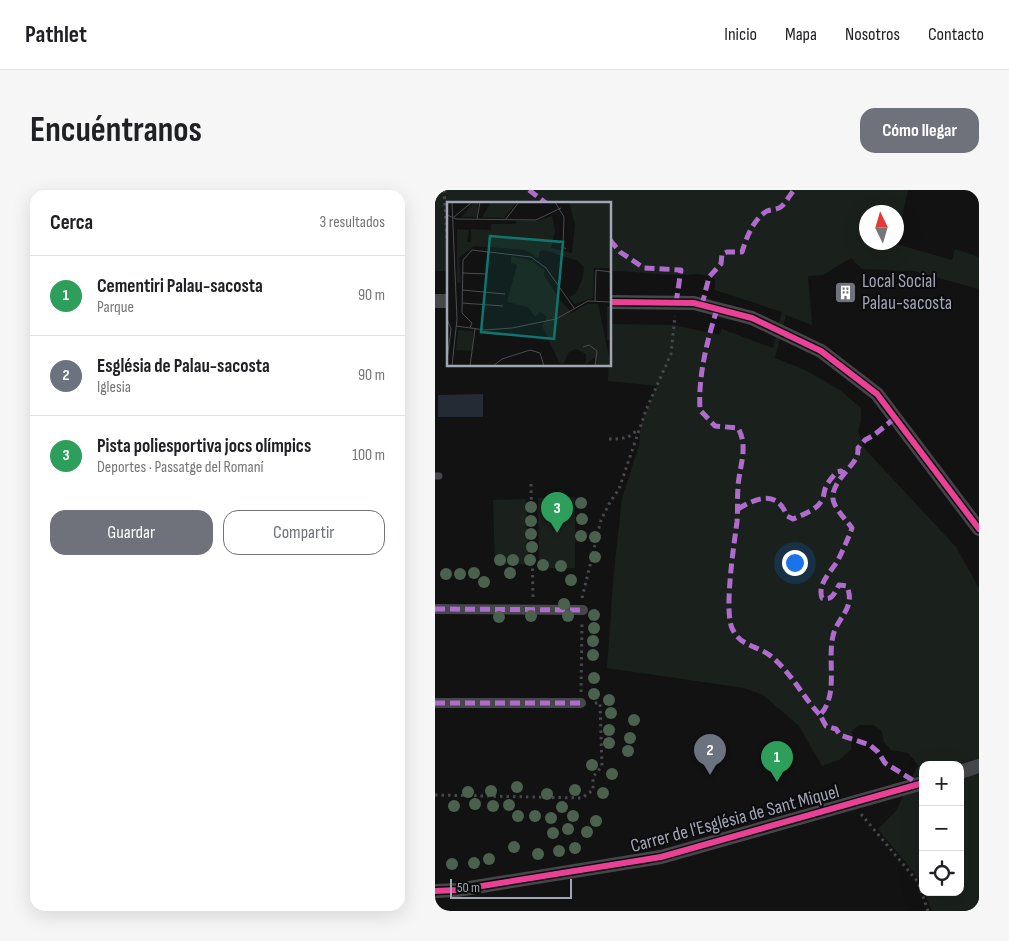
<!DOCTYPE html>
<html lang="es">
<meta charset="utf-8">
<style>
body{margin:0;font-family:"Sofia Sans Condensed",sans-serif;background:#f6f6f6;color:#202124}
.controls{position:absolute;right:15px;bottom:15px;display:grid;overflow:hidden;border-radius:10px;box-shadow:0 5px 20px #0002}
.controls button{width:45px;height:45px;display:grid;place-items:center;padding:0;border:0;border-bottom:1px solid #e0e0e0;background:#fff;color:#202124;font:25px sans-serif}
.compass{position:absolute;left:424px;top:15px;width:45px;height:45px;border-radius:50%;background:#fff;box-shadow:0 5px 20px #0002;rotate:355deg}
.scale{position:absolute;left:15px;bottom:12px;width:122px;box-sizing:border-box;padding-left:5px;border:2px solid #a1a5b4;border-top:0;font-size:14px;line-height:18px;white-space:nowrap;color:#a1a5b4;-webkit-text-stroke:4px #0c0c0e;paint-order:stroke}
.you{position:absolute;left:359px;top:372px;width:18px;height:18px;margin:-12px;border:4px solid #fff;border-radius:50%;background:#1a73e8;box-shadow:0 0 0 8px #1a73e833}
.badge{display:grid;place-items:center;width:32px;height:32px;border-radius:50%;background:#6f727b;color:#fff;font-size:16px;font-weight:700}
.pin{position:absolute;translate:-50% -41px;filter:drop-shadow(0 1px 2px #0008)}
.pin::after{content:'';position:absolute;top:26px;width:18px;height:15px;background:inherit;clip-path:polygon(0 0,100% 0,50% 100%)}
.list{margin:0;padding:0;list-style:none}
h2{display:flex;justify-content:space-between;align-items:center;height:65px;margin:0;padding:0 20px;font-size:21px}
h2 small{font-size:16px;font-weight:400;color:#757577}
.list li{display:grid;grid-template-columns:32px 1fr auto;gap:15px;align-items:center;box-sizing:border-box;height:80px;padding:0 20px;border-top:1px solid #e0e0e0}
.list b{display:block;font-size:19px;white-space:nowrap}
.list p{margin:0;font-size:16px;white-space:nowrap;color:#757577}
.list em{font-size:16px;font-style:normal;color:#757577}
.actions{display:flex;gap:10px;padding:15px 20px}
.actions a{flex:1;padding:11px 0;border:1px solid #6f727b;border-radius:15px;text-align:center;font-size:18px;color:#6f727b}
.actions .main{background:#6f727b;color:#fff}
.icon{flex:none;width:28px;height:28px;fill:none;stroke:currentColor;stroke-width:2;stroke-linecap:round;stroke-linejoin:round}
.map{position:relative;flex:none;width:544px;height:721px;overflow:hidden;border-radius:15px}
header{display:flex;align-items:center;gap:30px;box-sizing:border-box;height:70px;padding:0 25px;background:#fff;border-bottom:1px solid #e0e0e0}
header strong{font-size:24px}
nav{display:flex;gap:28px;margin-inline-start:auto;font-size:18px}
.intro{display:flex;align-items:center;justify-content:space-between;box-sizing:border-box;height:120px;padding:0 30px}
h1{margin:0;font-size:35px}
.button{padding:12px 22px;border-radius:15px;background:#6f727b;color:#fff;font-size:18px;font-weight:700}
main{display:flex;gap:30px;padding:0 30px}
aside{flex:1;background:#fff;border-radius:15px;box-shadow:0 5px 20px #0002}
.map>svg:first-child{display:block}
</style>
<header>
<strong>Pathlet</strong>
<nav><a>Inicio</a><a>Mapa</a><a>Nosotros</a><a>Contacto</a></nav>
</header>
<div class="intro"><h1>Encuéntranos</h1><a class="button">Cómo llegar</a></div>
<main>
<aside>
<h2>Cerca<small>3 resultados</small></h2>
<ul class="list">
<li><span class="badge" style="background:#2e9e5b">1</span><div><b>Cementiri Palau-sacosta</b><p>Parque</p></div><em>90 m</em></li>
<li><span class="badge" style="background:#6b7280">2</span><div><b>Església de Palau-sacosta</b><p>Iglesia</p></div><em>90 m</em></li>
<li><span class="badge" style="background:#2e9e5b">3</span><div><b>Pista poliesportiva jocs olímpics</b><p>Deportes · Passatge del Romaní</p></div><em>100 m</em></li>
</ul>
<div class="actions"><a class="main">Guardar</a><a>Compartir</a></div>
</aside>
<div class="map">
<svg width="544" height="721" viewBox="0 0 544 721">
<rect width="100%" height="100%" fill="#121212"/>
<path fill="#1a211c" d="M0 0H473L462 49V22H432V52L461 53V54L517 70 520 59 544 67V99L478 81 427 79 416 68 388 85 373 86 377 135 351 125 340 168 370 180 405 200 426 218V231L423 241 429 258 521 357 544 398V721H497L489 702H525V575H488V699L485 690 443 639 461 621 483 575 473 563 456 560 449 552 447 541 438 535H424L417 541 416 560 404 570 387 576 364 536 328 505 309 498 172 478 179 381 187 308 204 255 206 233 222 196 173 191 175 134 239 135 284 145 287 139 338 158 347 122 280 100V89C264 82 262 85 246 85 222 85 199 81 175 81V14H14V81H0Z
M140 307V378H104L103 308Z
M91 309 94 374 60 375 58 310Z"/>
<path fill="#252b34" d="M48 204V227H3V205Z"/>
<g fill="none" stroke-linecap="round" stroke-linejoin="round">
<path stroke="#47484d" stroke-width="3" stroke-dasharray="2.5 4" stroke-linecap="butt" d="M9 0 14 81
M174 249C186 249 196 249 203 238
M96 294 98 409
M147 408 166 330 175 312 184 299 211 220 236 164 240 126
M146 502 147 431
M0 605 147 608 158 600V587L167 576 165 513H157
M426 624 483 692 493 721"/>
<path stroke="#46474b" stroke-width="7" d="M0 286H4"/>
<path stroke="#46474b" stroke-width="10" d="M0 419 148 420
M0 513H146"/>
<path stroke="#46474b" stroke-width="14" d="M0 111H14
M175 112 259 113 317 128 386 161 442 204 544 339
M525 582 544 576
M0 701 22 700 226 667 488 593"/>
<path stroke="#b06ccc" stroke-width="5" stroke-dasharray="10 5" stroke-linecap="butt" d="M94 0 112 14
M175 50 185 62 209 78 246 80 241 113
M267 115 274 87 286 74 287 64 292 62H307C312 46 318 30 332 21 337 19 343 20 347 16 351 12 355 5 359 0
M282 119C272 151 263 186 265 220L280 236 303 238C314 257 304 277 303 297 302 309 303 320 302 332 299 354 289 420 297 438 304 455 319 455 333 464 355 480 367 506 385 525
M460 228 439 245 430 250 423 258C423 261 423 264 422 266 417 279 390 297 400 315 404 323 411 330 417 338 413 349 408 360 403 370 396 382 382 394 387 408 398 411 399 403 404 395L412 396C421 419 402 427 398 446 392 471 404 505 385 525L391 536 401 539 405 545 435 555 443 562 450 573 484 594
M303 319C323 307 342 300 352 326L358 329C369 324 383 320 388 308 389 305 389 302 390 299 392 293 397 287 402 282L406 281 409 284
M0 419 148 420
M0 513H146"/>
<defs>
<path id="cycleway" d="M175 112 259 113 317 128 386 161 442 204 544 339
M0 701 22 700 226 667 488 593"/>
</defs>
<use href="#cycleway" stroke="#0c0c0e" stroke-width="9"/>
<use href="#cycleway" stroke="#ea4096" stroke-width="6"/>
</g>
<g fill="#4a614d">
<circle cx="146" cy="313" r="6"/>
<circle cx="96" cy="317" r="6"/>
<circle cx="147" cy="329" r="6"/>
<circle cx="96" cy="331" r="6"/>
<circle cx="96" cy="344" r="6"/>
<circle cx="146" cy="346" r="6"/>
<circle cx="160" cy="347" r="6"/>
<circle cx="97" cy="357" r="6"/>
<circle cx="160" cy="367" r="6"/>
<circle cx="65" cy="370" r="6"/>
<circle cx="78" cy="370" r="6"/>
<circle cx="95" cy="370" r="6"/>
<circle cx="108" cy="375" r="6"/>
<circle cx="126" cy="376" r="6"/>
<circle cx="39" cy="383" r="6"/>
<circle cx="75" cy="383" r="6"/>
<circle cx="11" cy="384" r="6"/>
<circle cx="25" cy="384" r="6"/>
<circle cx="136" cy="390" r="6"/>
<circle cx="49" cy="392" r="6"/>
<circle cx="129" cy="414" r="6"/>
<circle cx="159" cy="425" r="6"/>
<circle cx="96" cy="426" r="6"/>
<circle cx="133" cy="426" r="6"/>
<circle cx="64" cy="427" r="6"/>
<circle cx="159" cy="438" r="6"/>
<circle cx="158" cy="451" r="6"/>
<circle cx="158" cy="465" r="6"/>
<circle cx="159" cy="488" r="6"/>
<circle cx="159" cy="504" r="6"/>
<circle cx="174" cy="510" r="6"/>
<circle cx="176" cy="523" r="6"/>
<circle cx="199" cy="530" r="6"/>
<circle cx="174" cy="540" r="6"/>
<circle cx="195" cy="548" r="6"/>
<circle cx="174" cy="553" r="6"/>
<circle cx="193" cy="561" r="6"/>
<circle cx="157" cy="575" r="6"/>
<circle cx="177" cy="584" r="6"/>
<circle cx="82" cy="597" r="6"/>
<circle cx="140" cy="600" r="6"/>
<circle cx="56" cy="601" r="6"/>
<circle cx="33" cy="602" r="6"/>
<circle cx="168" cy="603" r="6"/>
<circle cx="112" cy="604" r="6"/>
<circle cx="40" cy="614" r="6"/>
<circle cx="74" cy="615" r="6"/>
<circle cx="19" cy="616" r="6"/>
<circle cx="58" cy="616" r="6"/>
<circle cx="127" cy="617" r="6"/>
<circle cx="83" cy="626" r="6"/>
<circle cx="100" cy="626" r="6"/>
<circle cx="138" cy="626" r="6"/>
<circle cx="116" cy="628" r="6"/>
<circle cx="161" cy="631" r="6"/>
<circle cx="133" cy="639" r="6"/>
<circle cx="152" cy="642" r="6"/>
<circle cx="118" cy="643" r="6"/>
<circle cx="79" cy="657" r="6"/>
<circle cx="140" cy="658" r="6"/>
<circle cx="124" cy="661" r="6"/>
<circle cx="103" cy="664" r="6"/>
<circle cx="54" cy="669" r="6"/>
<circle cx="39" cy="673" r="6"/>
<circle cx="17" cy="674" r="6"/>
</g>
<defs>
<symbol id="building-square" viewBox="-11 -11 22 22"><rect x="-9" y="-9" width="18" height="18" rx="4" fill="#6f727b" stroke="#0c0c0e"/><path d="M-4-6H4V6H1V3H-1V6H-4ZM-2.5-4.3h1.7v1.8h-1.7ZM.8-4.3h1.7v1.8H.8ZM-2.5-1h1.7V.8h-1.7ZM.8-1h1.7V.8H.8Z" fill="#fff"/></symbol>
</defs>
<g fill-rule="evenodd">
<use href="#building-square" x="398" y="90" width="25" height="25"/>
</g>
<g text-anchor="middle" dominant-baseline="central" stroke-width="4" stroke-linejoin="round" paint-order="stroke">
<g font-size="19" fill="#a1a5b4" stroke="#0c0c0e" text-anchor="start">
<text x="427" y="91">Local Social<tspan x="427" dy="22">Palau-sacosta</tspan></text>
</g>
<g font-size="19" fill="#a1a5b4" stroke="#0c0c0e">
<text transform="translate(300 629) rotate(-15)">Carrer de l'Església de Sant Miquel</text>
</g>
</g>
<g transform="translate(12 12)">
<rect width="164" height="164" fill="#121212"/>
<path d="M27 0H31L30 15H15ZM44 0H70L57 16 35 15ZM122 0H164V66H147L146 96 128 102 122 95 129 91 135 78 137 65 131 59 97 48 92 50V56L88 55 86 60 97 68V73L113 98 125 111 140 102H151L164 164H149L148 155 139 162V152L129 147 122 150 117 161 113 162 95 124 100 115 93 110 88 115 81 105 60 100 70 63 64 61V54L86 59 88 54 78 48 27 44 12 56 14 81 10 80V27L22 28 20 40H24V27L44 28V22H69V19H90L105 14 108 29 104 46 125 51 128 22ZM160 104H164V138H160ZM11 128 26 129 25 149 9 148Z" fill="#1a211c"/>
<path fill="none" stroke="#4b4d53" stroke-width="1" d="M108 0 117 15 116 45 119 47M0 13 9 17 89 18 114 6M7 15 25 0M30 17 33 0M58 18 72 0M15 71 40 72M15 88 58 92M148 99 149 68 164 70M15 101 56 104M0 117 4 127 0 158M9 124 38 128 65 126 109 117 141 99 164 100M23 126 25 121 15 111 16 58 25 48 84 55 99 66 127 106M136 145 142 143 150 149 148 164M5 164 10 117 5 0M23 164 28 127M46 164 55 157 83 148 93 151 97 164"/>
<path fill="#0f766e" fill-opacity="0.15" stroke="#0f766e" stroke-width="2.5" d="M43 34 116 40 107 137 34 130Z"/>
<rect width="164" height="164" fill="none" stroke="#a1a5b4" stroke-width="2.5"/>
</g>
</svg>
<div class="controls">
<button>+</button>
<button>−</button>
<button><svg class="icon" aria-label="locate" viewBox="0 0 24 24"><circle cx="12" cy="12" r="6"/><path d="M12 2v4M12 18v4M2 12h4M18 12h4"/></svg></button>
</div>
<svg class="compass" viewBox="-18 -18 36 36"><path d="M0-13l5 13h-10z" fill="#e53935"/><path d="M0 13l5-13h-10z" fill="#757577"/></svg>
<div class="scale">50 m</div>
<div class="you"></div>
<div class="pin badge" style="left:342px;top:592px;background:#2e9e5b">1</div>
<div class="pin badge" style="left:275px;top:585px;background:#6b7280">2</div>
<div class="pin badge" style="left:122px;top:343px;background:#2e9e5b">3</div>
</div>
</main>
